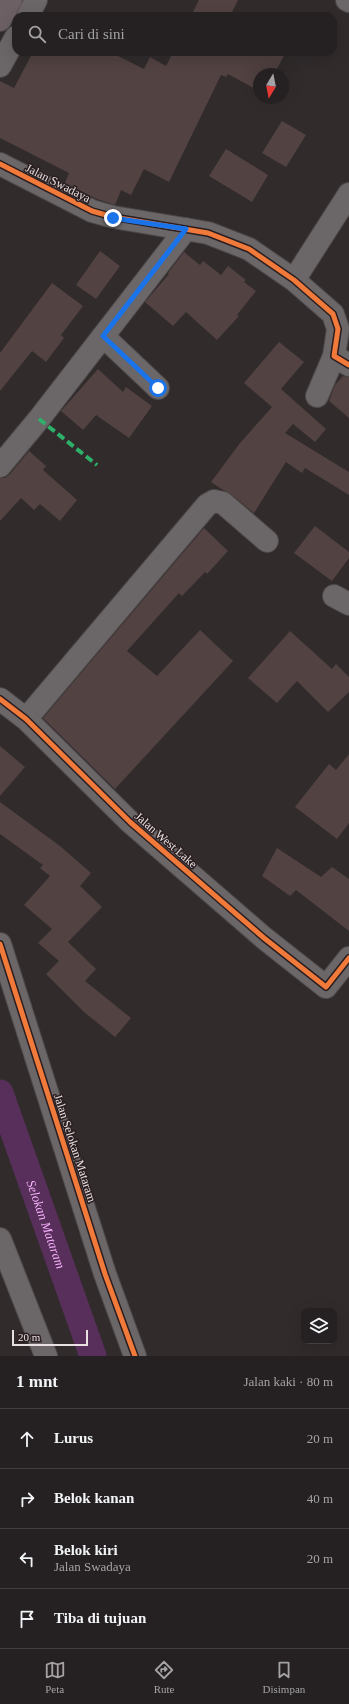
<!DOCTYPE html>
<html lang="id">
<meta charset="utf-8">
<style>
body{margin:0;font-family:Georgia,serif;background:#312d2e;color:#f1f3f6}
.controls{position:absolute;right:12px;bottom:12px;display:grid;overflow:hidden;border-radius:8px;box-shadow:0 4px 16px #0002}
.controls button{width:36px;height:36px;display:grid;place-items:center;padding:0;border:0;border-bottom:1px solid #423e3f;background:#252021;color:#f1f3f6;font:20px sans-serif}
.compass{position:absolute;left:253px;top:68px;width:36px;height:36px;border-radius:50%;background:#252021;box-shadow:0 4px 16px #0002;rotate:190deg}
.scale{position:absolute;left:12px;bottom:10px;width:76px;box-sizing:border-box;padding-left:4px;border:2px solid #e8e0e2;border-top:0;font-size:11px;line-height:14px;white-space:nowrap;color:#e8e0e2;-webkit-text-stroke:3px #2a1e21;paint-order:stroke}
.stop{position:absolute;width:12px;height:12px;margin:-9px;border:3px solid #1a73e8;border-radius:50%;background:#fff}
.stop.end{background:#1a73e8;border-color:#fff;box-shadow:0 1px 4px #0008}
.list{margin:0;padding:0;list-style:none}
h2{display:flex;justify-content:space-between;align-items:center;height:52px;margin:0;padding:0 16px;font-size:17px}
h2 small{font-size:13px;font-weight:400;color:#a3a3a5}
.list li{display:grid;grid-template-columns:26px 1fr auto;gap:12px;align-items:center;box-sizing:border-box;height:60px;padding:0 16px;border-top:1px solid #423e3f}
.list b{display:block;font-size:15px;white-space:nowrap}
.list p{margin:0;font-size:13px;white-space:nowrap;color:#a3a3a5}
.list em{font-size:13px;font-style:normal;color:#a3a3a5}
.icon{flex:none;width:22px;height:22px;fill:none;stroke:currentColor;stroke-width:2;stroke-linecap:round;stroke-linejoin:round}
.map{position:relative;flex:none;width:349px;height:1356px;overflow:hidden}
.search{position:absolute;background:#252021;box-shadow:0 4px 16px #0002;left:12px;right:12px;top:12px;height:44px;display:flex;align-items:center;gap:10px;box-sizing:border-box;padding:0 14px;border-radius:12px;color:#a3a3a5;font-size:15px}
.sheet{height:292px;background:#252021}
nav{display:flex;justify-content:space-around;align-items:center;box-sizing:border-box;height:56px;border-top:1px solid #423e3f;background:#252021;font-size:11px;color:#a3a3a5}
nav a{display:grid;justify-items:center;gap:2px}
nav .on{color:#a8a1a2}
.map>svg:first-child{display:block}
</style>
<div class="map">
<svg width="349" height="1356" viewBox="0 0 349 1356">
<rect width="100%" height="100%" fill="#312b2c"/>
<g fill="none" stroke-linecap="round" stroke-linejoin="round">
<path stroke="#582f5b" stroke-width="27" id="s1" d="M0 1093 93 1356"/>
</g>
<path fill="#524242" d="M199 0H238L230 16H191Z
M33 52H110L144 69 150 57 166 66 173 52H286L274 74H259V91L228 74 226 77 221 75 169 182 144 169 131 195 121 190 115 205 97 199 65 183 69 173 0 138V81L14 88Z
M282 121 306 135 286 167 262 153Z
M226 149 268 175 252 202 209 176Z
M100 251 120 266 96 299 76 285Z
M184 252 200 265 203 261 221 275 228 266 246 280 244 282 256 291 237 315 239 316 217 340 186 312 173 326 145 302 169 274 168 273Z
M52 283 83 306 61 335 64 338 46 362 32 351 0 391V353Z
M279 342 304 362 281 389 326 429 315 442 293 424 285 433 349 472V495L305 468 302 473 286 462 254 513 231 494 223 490 211 482 240 443 272 407 244 383Z
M98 369 123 392 126 387 152 406 129 438 96 415 83 430 61 411Z
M343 376 349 377V418L329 401 335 385Z
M29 451 46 466 43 470 77 500 60 521 40 504 34 510 21 498 0 521V478H5L10 474Z
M315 526 349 552V558L332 581 294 553Z
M204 528 228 551 207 574 205 572 182 596 179 593 127 651 157 676 200 630 233 661 115 789 43 718Z
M290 631 332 669 336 664 349 677V692L328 712 297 681 277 703 248 678Z
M0 746 25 767 0 796Z
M349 754V823L337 839 295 807 329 764 336 770Z
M0 802 60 846 91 873 80 886 102 907 68 942 96 969 85 981 131 1018 115 1037 84 1012 46 974 59 961 38 943 52 929 24 905 50 876 40 868 43 865 0 834Z
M277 848 321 877 332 867 349 879V931L296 890 290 896 262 876Z"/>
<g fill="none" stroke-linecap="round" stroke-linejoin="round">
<defs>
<path id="minor" d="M347 0 349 1
M28 16 36 0
M0 66 16 37
M0 164 92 211 113 217 208 233 249 249 294 280 333 314 338 329 334 356 349 365
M294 280 349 194
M103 336 158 388
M317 396 334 356
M0 466 39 419 186 229
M334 596 349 604
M0 699 26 719 130 822 264 938 326 987 349 958
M26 719 207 505 214 501 223 503 267 541
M0 944 105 1274 135 1356
M0 1239 46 1356"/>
<path id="highway" d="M0 20 11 0"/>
</defs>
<use href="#minor" stroke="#4e494a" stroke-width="24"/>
<use href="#highway" stroke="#4e494a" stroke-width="24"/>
<use href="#minor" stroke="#6b6667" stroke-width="22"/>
<use href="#highway" stroke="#6c6065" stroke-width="22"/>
<path stroke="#2db169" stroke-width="4" stroke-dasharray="8 4" stroke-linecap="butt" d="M39 419 97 465"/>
<defs>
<path id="cycleway" d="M0 164 92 211 113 217 208 233 249 249 294 280 333 314 338 329 334 356 349 365
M0 699 26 719 130 822 264 938 326 987 349 958
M0 944 105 1274 135 1356"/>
</defs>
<use href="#cycleway" stroke="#2a1e21" stroke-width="8"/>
<use href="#cycleway" stroke="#f17a3a" stroke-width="5"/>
</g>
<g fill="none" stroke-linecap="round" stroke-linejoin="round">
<path stroke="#1a73e8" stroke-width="5" d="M113 218 186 229 103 336 158 388"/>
</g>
<g text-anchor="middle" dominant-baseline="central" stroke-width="3" stroke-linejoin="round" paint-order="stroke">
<g font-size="12" fill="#e8e0e2" stroke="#2a1e21">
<text transform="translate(58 183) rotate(27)">Jalan Swadaya</text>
<text transform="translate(166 840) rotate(41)">Jalan West Lake</text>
<text transform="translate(75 1148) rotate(72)">Jalan Selokan Mataram</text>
</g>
<g font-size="13" font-style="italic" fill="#f6b0fb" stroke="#2a1e21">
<text stroke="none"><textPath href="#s1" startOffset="139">Selokan Mataram</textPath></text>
</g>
</g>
</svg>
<div class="controls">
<button><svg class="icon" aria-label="layers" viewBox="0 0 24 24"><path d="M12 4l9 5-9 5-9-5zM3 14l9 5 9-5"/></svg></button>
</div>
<svg class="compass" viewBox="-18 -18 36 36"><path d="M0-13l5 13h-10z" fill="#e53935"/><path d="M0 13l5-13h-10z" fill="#a3a3a5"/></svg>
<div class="scale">20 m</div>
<div class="stop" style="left:158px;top:388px"></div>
<div class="stop end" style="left:113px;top:218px"></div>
<div class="search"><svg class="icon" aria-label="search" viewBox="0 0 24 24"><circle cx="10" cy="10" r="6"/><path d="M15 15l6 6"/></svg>Cari di sini</div>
</div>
<section class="sheet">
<h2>1 mnt<small>Jalan kaki · 80 m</small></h2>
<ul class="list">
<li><svg class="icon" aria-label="ahead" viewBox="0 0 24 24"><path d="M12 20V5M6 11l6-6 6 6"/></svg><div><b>Lurus</b></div><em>20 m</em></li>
<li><svg class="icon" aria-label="right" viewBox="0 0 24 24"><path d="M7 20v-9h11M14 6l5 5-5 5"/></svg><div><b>Belok kanan</b></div><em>40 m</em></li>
<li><svg class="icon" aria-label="left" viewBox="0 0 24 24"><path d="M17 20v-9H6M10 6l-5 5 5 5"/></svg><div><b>Belok kiri</b><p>Jalan Swadaya</p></div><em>20 m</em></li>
<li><svg class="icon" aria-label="arrive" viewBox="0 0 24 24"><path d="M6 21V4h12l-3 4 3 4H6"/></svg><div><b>Tiba di tujuan</b></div></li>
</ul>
</section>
<nav>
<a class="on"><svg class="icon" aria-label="map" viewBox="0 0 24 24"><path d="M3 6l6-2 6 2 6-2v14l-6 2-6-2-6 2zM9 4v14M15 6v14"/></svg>Peta</a>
<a><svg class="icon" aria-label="directions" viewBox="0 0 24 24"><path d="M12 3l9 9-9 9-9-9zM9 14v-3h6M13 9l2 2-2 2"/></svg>Rute</a>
<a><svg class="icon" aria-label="saved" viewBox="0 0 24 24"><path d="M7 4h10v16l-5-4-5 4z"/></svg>Disimpan</a>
</nav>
